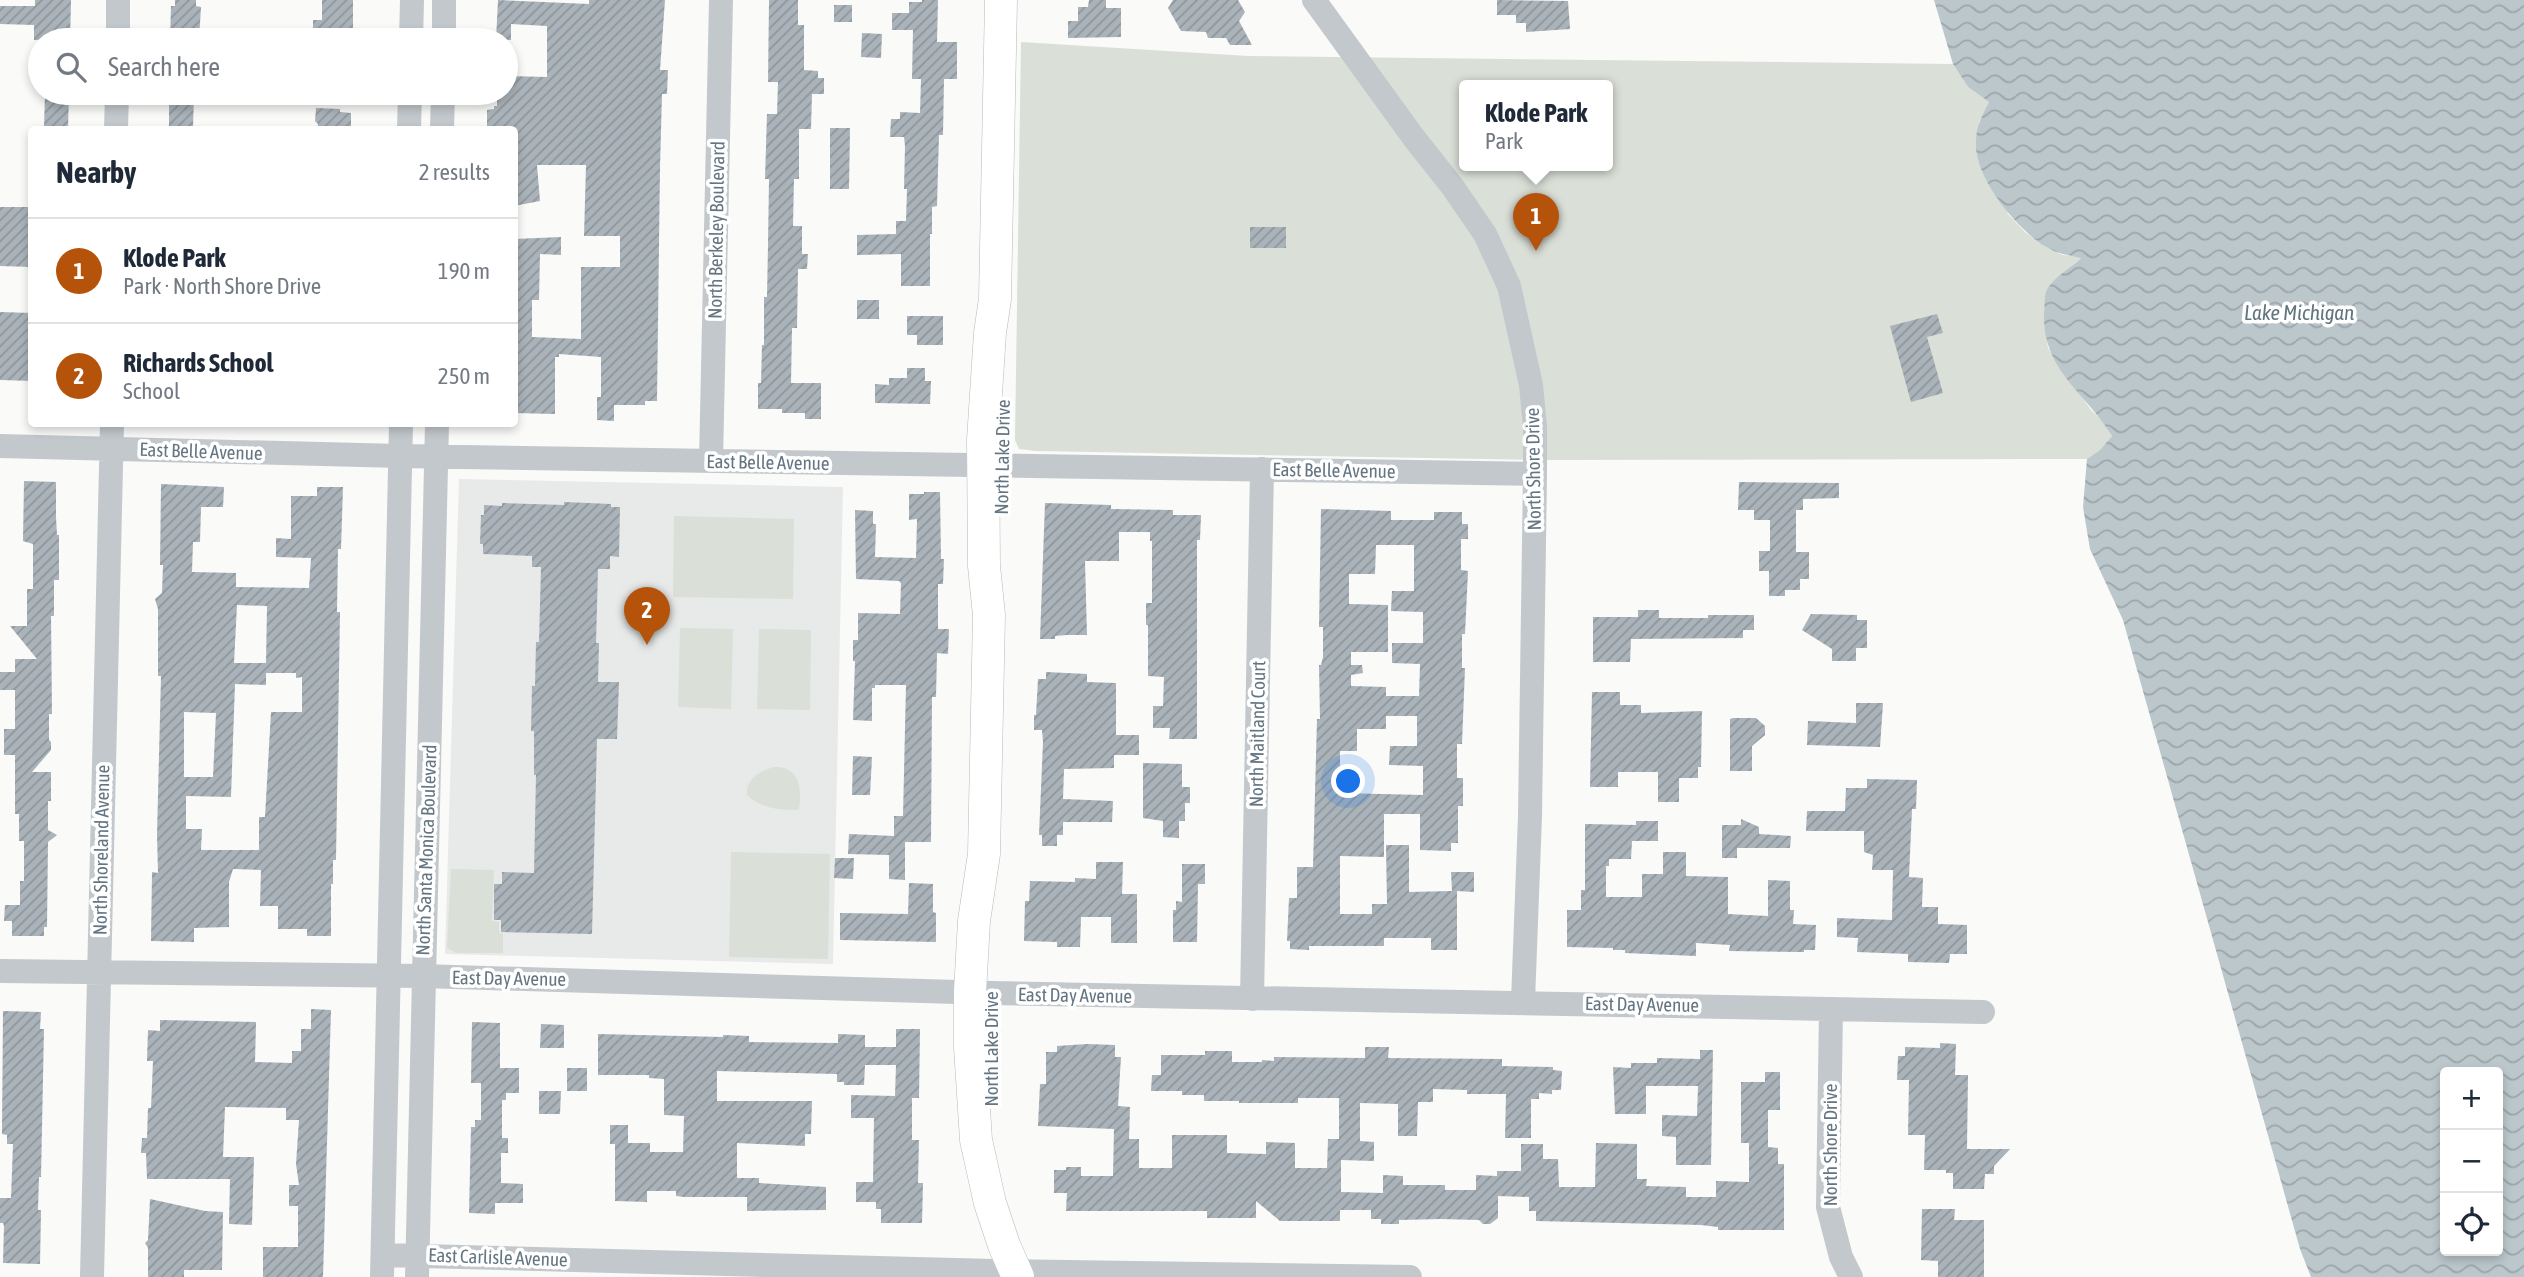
<!DOCTYPE html>
<meta charset="utf-8">
<style>
body{margin:0;font-family:"Asap Condensed",sans-serif;background:#f2f2f3;color:#1f2937}
.controls{position:absolute;right:21px;bottom:21px;display:grid;overflow:hidden;border-radius:7px;box-shadow:0 4px 10px #0003}
.controls button{width:63px;height:63px;display:grid;place-items:center;padding:0;border:0;border-bottom:2px solid #e0e1e3;background:#fff;color:#1f2937;font:35px sans-serif}
.you{position:absolute;left:1349px;top:782px;width:24px;height:24px;margin:-18px;border:5px solid #fff;border-radius:50%;background:#1a73e8;box-shadow:0 0 0 10px #1a73e833}
.badge{display:grid;place-items:center;width:46px;height:46px;border-radius:50%;background:#b45309;color:#fff;font-size:23px;font-weight:700}
.pin{position:absolute;translate:-50% -58px;filter:drop-shadow(0 2px 4px #0008)}
.pin::after{content:'';position:absolute;top:37px;width:24px;height:21px;background:inherit;clip-path:polygon(0 0,100% 0,50% 100%)}
.popup{position:absolute;left:1459px;top:80px;width:154px;height:91px;box-sizing:border-box;display:grid;place-content:center;border-radius:7px;background:#fff;filter:drop-shadow(0 2px 5px #0005);font-size:23px;white-space:nowrap;color:#747a83}
.popup b{font-size:26px;color:#1f2937}
.popup::after{content:'';position:absolute;left:50%;top:100%;margin-left:-14px;border:14px solid transparent;border-top-color:#fff}
.list{margin:0;padding:0;list-style:none}
h2{display:flex;justify-content:space-between;align-items:center;height:91px;margin:0;padding:0 28px;font-size:30px}
h2 small{font-size:23px;font-weight:400;color:#747a83}
.list li{display:grid;grid-template-columns:46px 1fr auto;gap:21px;align-items:center;box-sizing:border-box;height:105px;padding:0 28px;border-top:2px solid #e0e1e3}
.list b{display:block;font-size:26px;white-space:nowrap}
.list p{margin:0;font-size:23px;white-space:nowrap;color:#747a83}
.list em{font-size:23px;font-style:normal;color:#747a83}
.icon{flex:none;width:38px;height:38px;fill:none;stroke:currentColor;stroke-width:2;stroke-linecap:round;stroke-linejoin:round}
.map{position:relative;flex:none;width:2524px;height:1277px;overflow:hidden}
.search{position:absolute;background:#fff;box-shadow:0 4px 10px #0003;left:28px;top:28px;width:490px;height:77px;display:flex;align-items:center;gap:18px;box-sizing:border-box;padding:0 24px;border-radius:38px;color:#747a83;font-size:26px}
.panel{position:absolute;background:#fff;box-shadow:0 4px 10px #0003;left:28px;top:126px;width:490px;height:301px;border-radius:7px}
.map>svg:first-child{display:block}
</style>
<div class="map">
<svg width="2524" height="1277" viewBox="0 0 2524 1277">
<defs>
<pattern id="water-waves" width="16" height="10" patternUnits="userSpaceOnUse" patternTransform="scale(1.75)"><rect width="16" height="10" fill="#bbc7cb"/><path d="M0 5q4-4 8 0t8 0" fill="none" stroke="#9ca6aa"/></pattern>
<pattern id="building-hatch" width="6" height="6" patternUnits="userSpaceOnUse" patternTransform="scale(1.75)"><rect width="6" height="6" fill="#aab3b9"/><path d="M-1 1l2-2M0 6l6-6M5 7l2-2" fill="none" stroke="#8e969c"/></pattern>
</defs>
<rect width="100%" height="100%" fill="#fafaf8"/>
<path fill="#e8e9e9" d="M459 479 843 487 833 964 445 954Z"/>
<path fill="#dadfd7" fill-rule="evenodd" d="M1021 42 1248 56 1953 64 1968 87 1989 102 1979 122 2008 214 2025 232 2047 248 2063 255 2082 257 2062 274 2046 293 2044 324 2048 348 2091 410 2102 420 2112 436 2100 450 2087 459 1535 460 1036 451 1019 449 1015 440ZM1464 85H1608V165H1464Z
M674 516 794 519 793 599 673 597Z
M680 628 733 629 731 709 678 707Z
M759 629 811 630 810 710 757 709Z
M774 767C800 766 802 789 799 809L797 810C780 810 760 808 747 795 746 778 760 771 774 767Z
M731 852 830 854 828 959 729 957Z
M451 869 494 870 492 921 499 922V933L503 934V953H456L447 948Z"/>
<path fill="url(#water-waves)" fill-rule="evenodd" d="M1934 0H2524V1277H2311L2300 1249 2123 620 2090 549 2083 507 2087 459 2100 450 2112 436C2087 394 2042 370 2044 314 2045 308 2044 298 2046 292 2052 278 2071 268 2081 258 2069 255 2057 254 2046 247 2017 229 1974 178 1976 142 1976 127 1982 115 1989 102L1968 87 1953 64ZM2445 1072H2498V1251H2445Z"/>
<path fill="url(#building-hatch)" fill-rule="evenodd" d="M35 0H71L70 40H34V25L0 24V6H35Z
M175 0H196V6L201 7 199 40H170L171 6H175Z
M322 0H353V38L350 40H313V20H322Z
M498 0 589 4V0H665L660 70H668L667 94H662L660 167 657 401H645V405H614V421L597 420V397H601V357L559 354V357H555V414L514 413V239L561 237V255L540 254 539 300H532V337L581 339V267H620V236H584L586 165H537L540 201 514 206V130H487V110L494 109V106H497V93H506V76L547 77V26L511 24V40H496Z
M769 0H798V25H804V70L818 71V78H824V94H812L811 129H799V179H794L793 226H802V254H808L807 269H798L797 328H792L791 383H821V419H805V413H782V409H758V383H761L762 345H764V297H767L768 245 769 179H765L767 114H777L778 82H768Z
M922 0H938L937 42H957V79H944L943 135H939L937 206 932 207V234H930V286H901V254L857 255V235L896 234V221H906L907 189H904L905 146 904 137H890L891 119H900V112L920 113 921 79H912L913 30H892V13H909V2H922Z
M1089 0H1106V8H1121V37L1068 38V21H1078V7H1088Z
M1173 0H1238L1245 12 1239 21 1252 45H1230L1226 38H1208L1206 32 1181 31 1168 8Z
M1497 0 1568 1 1570 29 1526 32V23H1516V15H1497Z
M834 5H852V22H834Z
M862 33 882 34 881 58 861 57Z
M45 93H69L68 129 44 128Z
M169 93H194L193 128H169Z
M316 108 340 109V112L351 113V130H318V124L315 121Z
M830 128H850L849 189H830Z
M0 207H32V267L0 266Z
M1250 227H1286V248H1250Z
M857 300H879V319H857Z
M0 312 32 313V381L0 380Z
M1937 314 1943 333 1927 337 1943 393 1911 402 1890 326Z
M907 316H943V345H917V335H907Z
M907 368H925V381H931L930 404 875 403V384L889 385V378H907Z
M24 481 56 482V517L57 535H59V580H54V616H51L52 714H49V740L51 742V750L32 772H51V801H48V830L57 835 48 842 47 927H44V936H12V921H4L5 905H20V881H24V841H19V814H15V755H4V729H15V690H0V672H15V659H37L10 626H27V589H33V544L23 541Z
M1739 482 1839 483V498L1803 499V510H1796V552H1809V579H1800V590H1785V596H1769V571H1759V551H1770V520H1754V510H1738Z
M161 484 224 487 223 507H201L200 542H193L192 572 236 573V587L309 588 311 558 276 557V538L291 539V496H317V487H343L341 549H338L337 612H340L339 673 336 860H333V884H331V936H307V929H278V906H260L261 870 233 869 229 882V927L194 928V942L151 941 152 872 158 873 157 835 161 676H158V609L155 599 162 593 163 565H160ZM237 605 267 606 266 663H234ZM266 673H296V678L302 677V712H271L265 817H259V850H201L202 829H186V796L231 797 235 684 266 685ZM184 712 216 713 213 777H184Z
M924 492H940L941 559H944L943 584H938V629H949L948 654 937 653 936 697H932L931 842H905V880L889 879V855L848 854 849 834 894 836V816H903L906 685H875V688H872V721L853 720 855 661H853V640H858V613L900 614 901 583 899 581 856 579 855 510 873 511V524H876L875 557 916 558 917 519 909 520V494H924Z
M564 502 611 504V507H620L619 557 610 556V569H598L596 643H599L598 682H619L617 739H597L592 934 501 932V920H494V884H502V872L534 873 536 775H534V731H531L532 686H535L536 642H539L541 567H532V556L483 554V544H480L481 515H484V505L502 506V503L564 505Z
M1045 503 1111 505V509L1173 510V515H1201L1200 540H1197V739H1169L1170 728H1153V706H1163L1164 677 1148 676V625H1146V603H1152V541H1150V532H1119V561H1085L1087 635H1067L1055 636V639H1040Z
M1321 509 1391 511V520H1434V512H1462V524H1468V539H1461V570L1468 571 1465 634H1462V668H1465L1462 744H1457V778H1463V806H1458V843H1451V851L1420 850V814H1384V857L1340 856V914H1372V904H1387L1386 845H1409V892L1452 891 1451 872H1474V892L1457 891V950H1431V938H1384V946H1309V950L1290 949V941H1287L1289 898H1297V867H1313L1317 719H1320L1319 665H1321L1323 657V627H1319ZM1376 545H1414V591H1392L1391 611 1423 612V643H1392V663L1420 664 1419 696H1386V687L1351 686V675L1363 673 1362 665H1351V652H1388V605L1349 604V574H1375ZM1386 716H1417V746H1390L1389 765 1423 766V795L1340 793V751H1357V729H1386Z
M1638 610H1659V618H1708V615H1754V630H1743V638L1631 639 1630 662H1593V617H1638Z
M1811 614 1857 615V620H1867V648H1856V661H1832V649L1802 630Z
M1046 672 1087 674V682L1116 683V735H1139V755H1114V768L1064 769 1063 799 1113 801 1112 822H1063V835H1057V846H1042V835H1039L1043 742 1042 730H1034V715H1036L1038 679H1046Z
M1592 692H1620V705H1641V713L1702 711 1701 767H1698V778H1679V802H1658V772H1618V787H1590Z
M1856 703H1883L1880 747 1807 745 1808 721 1856 723Z
M1733 718H1756L1765 726V735L1752 746V771H1730V719Z
M853 756 872 757 870 795H852Z
M1143 763 1182 764V787H1190V803H1185V821H1179V838L1163 837V821L1143 818Z
M1867 779 1917 780 1916 809H1912L1909 877 1923 878 1922 907H1938V924L1967 925V954H1950L1949 963 1908 962V954L1857 952 1858 938 1837 937V918L1892 920 1893 870H1872L1873 855 1864 852V831H1806L1807 811H1845L1846 788H1867Z
M1741 819 1759 827V834L1791 836 1790 848H1737V858H1722V825H1741Z
M1636 821H1658V841H1632L1631 859H1609V866H1606V897H1642V874H1663V852H1686V876L1728 877V914L1768 916V880L1790 881V910H1794L1793 924 1816 925 1815 950H1804V952L1729 951 1730 945 1696 943V956L1625 953V950H1613V948L1567 947V910H1581V890H1585V824L1636 825Z
M835 858H854L853 879 834 878Z
M1096 862H1123L1122 894H1137V943H1111V917H1081L1080 947H1057V942L1024 941 1025 901H1029L1030 881 1075 882V878L1096 879Z
M1182 864H1205V884H1198L1197 942H1173V910H1176V901L1182 902Z
M909 883 933 884V912L936 913V942L840 940V913L908 914Z
M311 1009 331 1010 323 1277H263V1247H298V1206H289V1185H299L296 1164 299 1120H286V1108L225 1107 223 1157H254L252 1225 229 1224 230 1179H147L146 1153H141L142 1138H147L148 1108H151L153 1061H147L148 1030 160 1031V1020L256 1022 255 1062 292 1063V1051H301V1029H311Z
M3 1011 41 1012 40 1029H44L41 1177H39L38 1210H41L40 1264 3 1263 4 1226 3 1223H0V1198H11L13 1144H7V1135L2 1134Z
M472 1022 500 1023V1068H519V1093H506V1100H502V1138H508V1153H501V1183L523 1184V1203H495V1214L469 1213 471 1127H475V1120H481V1083H471Z
M541 1024 564 1025V1048H540Z
M896 1029H920L919 1098H912V1140H919L918 1183H923L922 1223H881V1209H876V1202H856V1182H873L874 1118H851V1095L895 1096 896 1065H865L864 1085H844V1082H837V1074L717 1071V1101H812L811 1134H805V1146L737 1143V1178H759V1183L826 1187V1210L747 1211V1197H684L676 1196V1191H647V1202L615 1201V1144H610V1125H628V1143H650V1152H683L684 1116 664 1115V1079L649 1078V1075H598V1034L723 1037V1035L749 1036V1042L838 1043V1034L865 1035V1047H896Z
M1940 1043 1956 1044 1955 1075H1968L1967 1149H2010L1994 1166V1174H1985L1984 1189H1953V1173H1946V1170H1924L1925 1135H1908L1909 1080H1897L1898 1056H1905V1047L1940 1048Z
M1087 1044 1115 1045V1057H1121L1118 1106 1130 1107 1129 1139H1139V1168H1172V1135H1227V1153L1266 1154V1142L1295 1143V1168H1327L1328 1139H1339V1098H1298V1103H1239V1101H1204V1095H1182V1091H1151L1152 1075H1161V1055H1205V1051H1232V1062H1262V1060L1274 1061V1057L1365 1058V1047H1389L1388 1058 1502 1059V1066L1553 1067V1070L1562 1071 1561 1090H1552V1094L1539 1093V1099H1531V1138H1505L1506 1094H1467V1090L1433 1089V1102H1418L1417 1136H1398V1104L1360 1103V1141L1374 1142V1161L1341 1160V1192L1383 1193V1175L1403 1176V1185H1445V1190H1476V1175L1497 1176V1171H1521V1144H1543V1159H1558L1559 1187H1595L1596 1143 1637 1144V1179H1647L1646 1186 1686 1187V1197H1716V1181L1749 1182V1143H1741V1082H1765V1072H1780V1110H1768V1147L1778 1148V1164H1784V1230H1718V1227L1701 1225 1536 1221V1211H1529V1197L1498 1196V1218L1490 1224H1483L1479 1220 1441 1219 1399 1220V1224H1381V1219H1371V1210H1340V1221H1280L1256 1201V1218H1207V1211H1066L1067 1193H1054V1170H1066V1167H1081V1176H1113L1114 1129 1038 1126 1040 1084H1046V1052H1057V1046Z
M1700 1050H1713L1711 1165H1676V1137L1662 1136V1115L1697 1116 1698 1086H1646V1114H1615L1613 1067 1631 1068V1063H1657V1058L1700 1059Z
M567 1068H587V1091H567Z
M539 1091H561L560 1114H539Z
M150 1199 205 1211 223 1212 222 1270H184V1277H148V1248L145 1243 148 1240Z
M1922 1209H1955L1954 1220H1984V1277H1938V1261L1921 1260Z"/>
<g fill="none" stroke-linecap="round" stroke-linejoin="round">
<defs>
<path id="major" d="M1001 0 995 299 990 333 983 440 984 566 989 615 984 854 974 921 970 992V1047L976 1140 990 1203 1004 1245 1018 1277"/>
</defs>
<use href="#major" stroke="#b5babe" stroke-width="33"/>
<path stroke="#c3c8cc" stroke-width="24" d="M1314 0 1414 138 1452 186 1485 234 1509 286 1531 385 1535 427V474L1530 816 1523 1001
M118 40V0
M411 40 412 0
M444 40V0
M116 130 117 93
M409 130 410 93
M442 130 443 93
M0 446 400 456 1535 474
M711 461 721 0
M0 971 422 976 991 993 1983 1012
M1252 999 1262 469
M1831 1009 1828 1207 1841 1257 1851 1277
M383 1255 994 1271 1410 1277
M92 1277 112 424
M382 1277 401 424
M417 1277 437 424"/>
<use href="#major" stroke="#fff" stroke-width="32"/>
</g>
<g text-anchor="middle" dominant-baseline="central" stroke-width="7" stroke-linejoin="round" paint-order="stroke">
<g font-size="19" fill="#657683" stroke="#fff">
<text transform="translate(716 230) rotate(-89)">North Berkeley Boulevard</text>
<text transform="translate(201 451) rotate(2)">East Belle Avenue</text>
<text transform="translate(1002 457) rotate(-89)">North Lake Drive</text>
<text transform="translate(768 462) rotate(1)">East Belle Avenue</text>
<text transform="translate(1533 469) rotate(-91)">North Shore Drive</text>
<text transform="translate(1334 470) rotate(1)">East Belle Avenue</text>
<text transform="translate(1257 734) rotate(-89)">North Maitland Court</text>
<text transform="translate(101 850) rotate(-89)">North Shoreland Avenue</text>
<text transform="translate(426 850) rotate(-88)">North Santa Monica Boulevard</text>
<text transform="translate(509 978) rotate(1)">East Day Avenue</text>
<text transform="translate(1075 995) rotate(1)">East Day Avenue</text>
<text transform="translate(1642 1004) rotate(1)">East Day Avenue</text>
<text transform="translate(991 1049) rotate(-90)">North Lake Drive</text>
<text transform="translate(1830 1145) rotate(-90)">North Shore Drive</text>
<text transform="translate(498 1257) rotate(2)">East Carlisle Avenue</text>
</g>
<g font-size="21" font-style="italic" fill="#60757c" stroke="#fff">
<text x="2299" y="312">Lake Michigan</text>
</g>
</g>
</svg>
<div class="controls">
<button>+</button>
<button>−</button>
<button><svg class="icon" aria-label="locate" viewBox="0 0 24 24"><circle cx="12" cy="12" r="6"/><path d="M12 2v4M12 18v4M2 12h4M18 12h4"/></svg></button>
</div>
<div class="you"></div>
<div class="pin badge" style="left:1536px;top:251px">1</div>
<div class="popup"><b>Klode Park</b>Park</div>
<div class="pin badge" style="left:647px;top:645px">2</div>
<div class="search"><svg class="icon" aria-label="search" viewBox="0 0 24 24"><circle cx="10" cy="10" r="6"/><path d="M15 15l6 6"/></svg>Search here</div>
<section class="panel">
<h2>Nearby<small>2 results</small></h2>
<ul class="list">
<li><span class="badge">1</span><div><b>Klode Park</b><p>Park · North Shore Drive</p></div><em>190 m</em></li>
<li><span class="badge">2</span><div><b>Richards School</b><p>School</p></div><em>250 m</em></li>
</ul>
</section>
</div>
